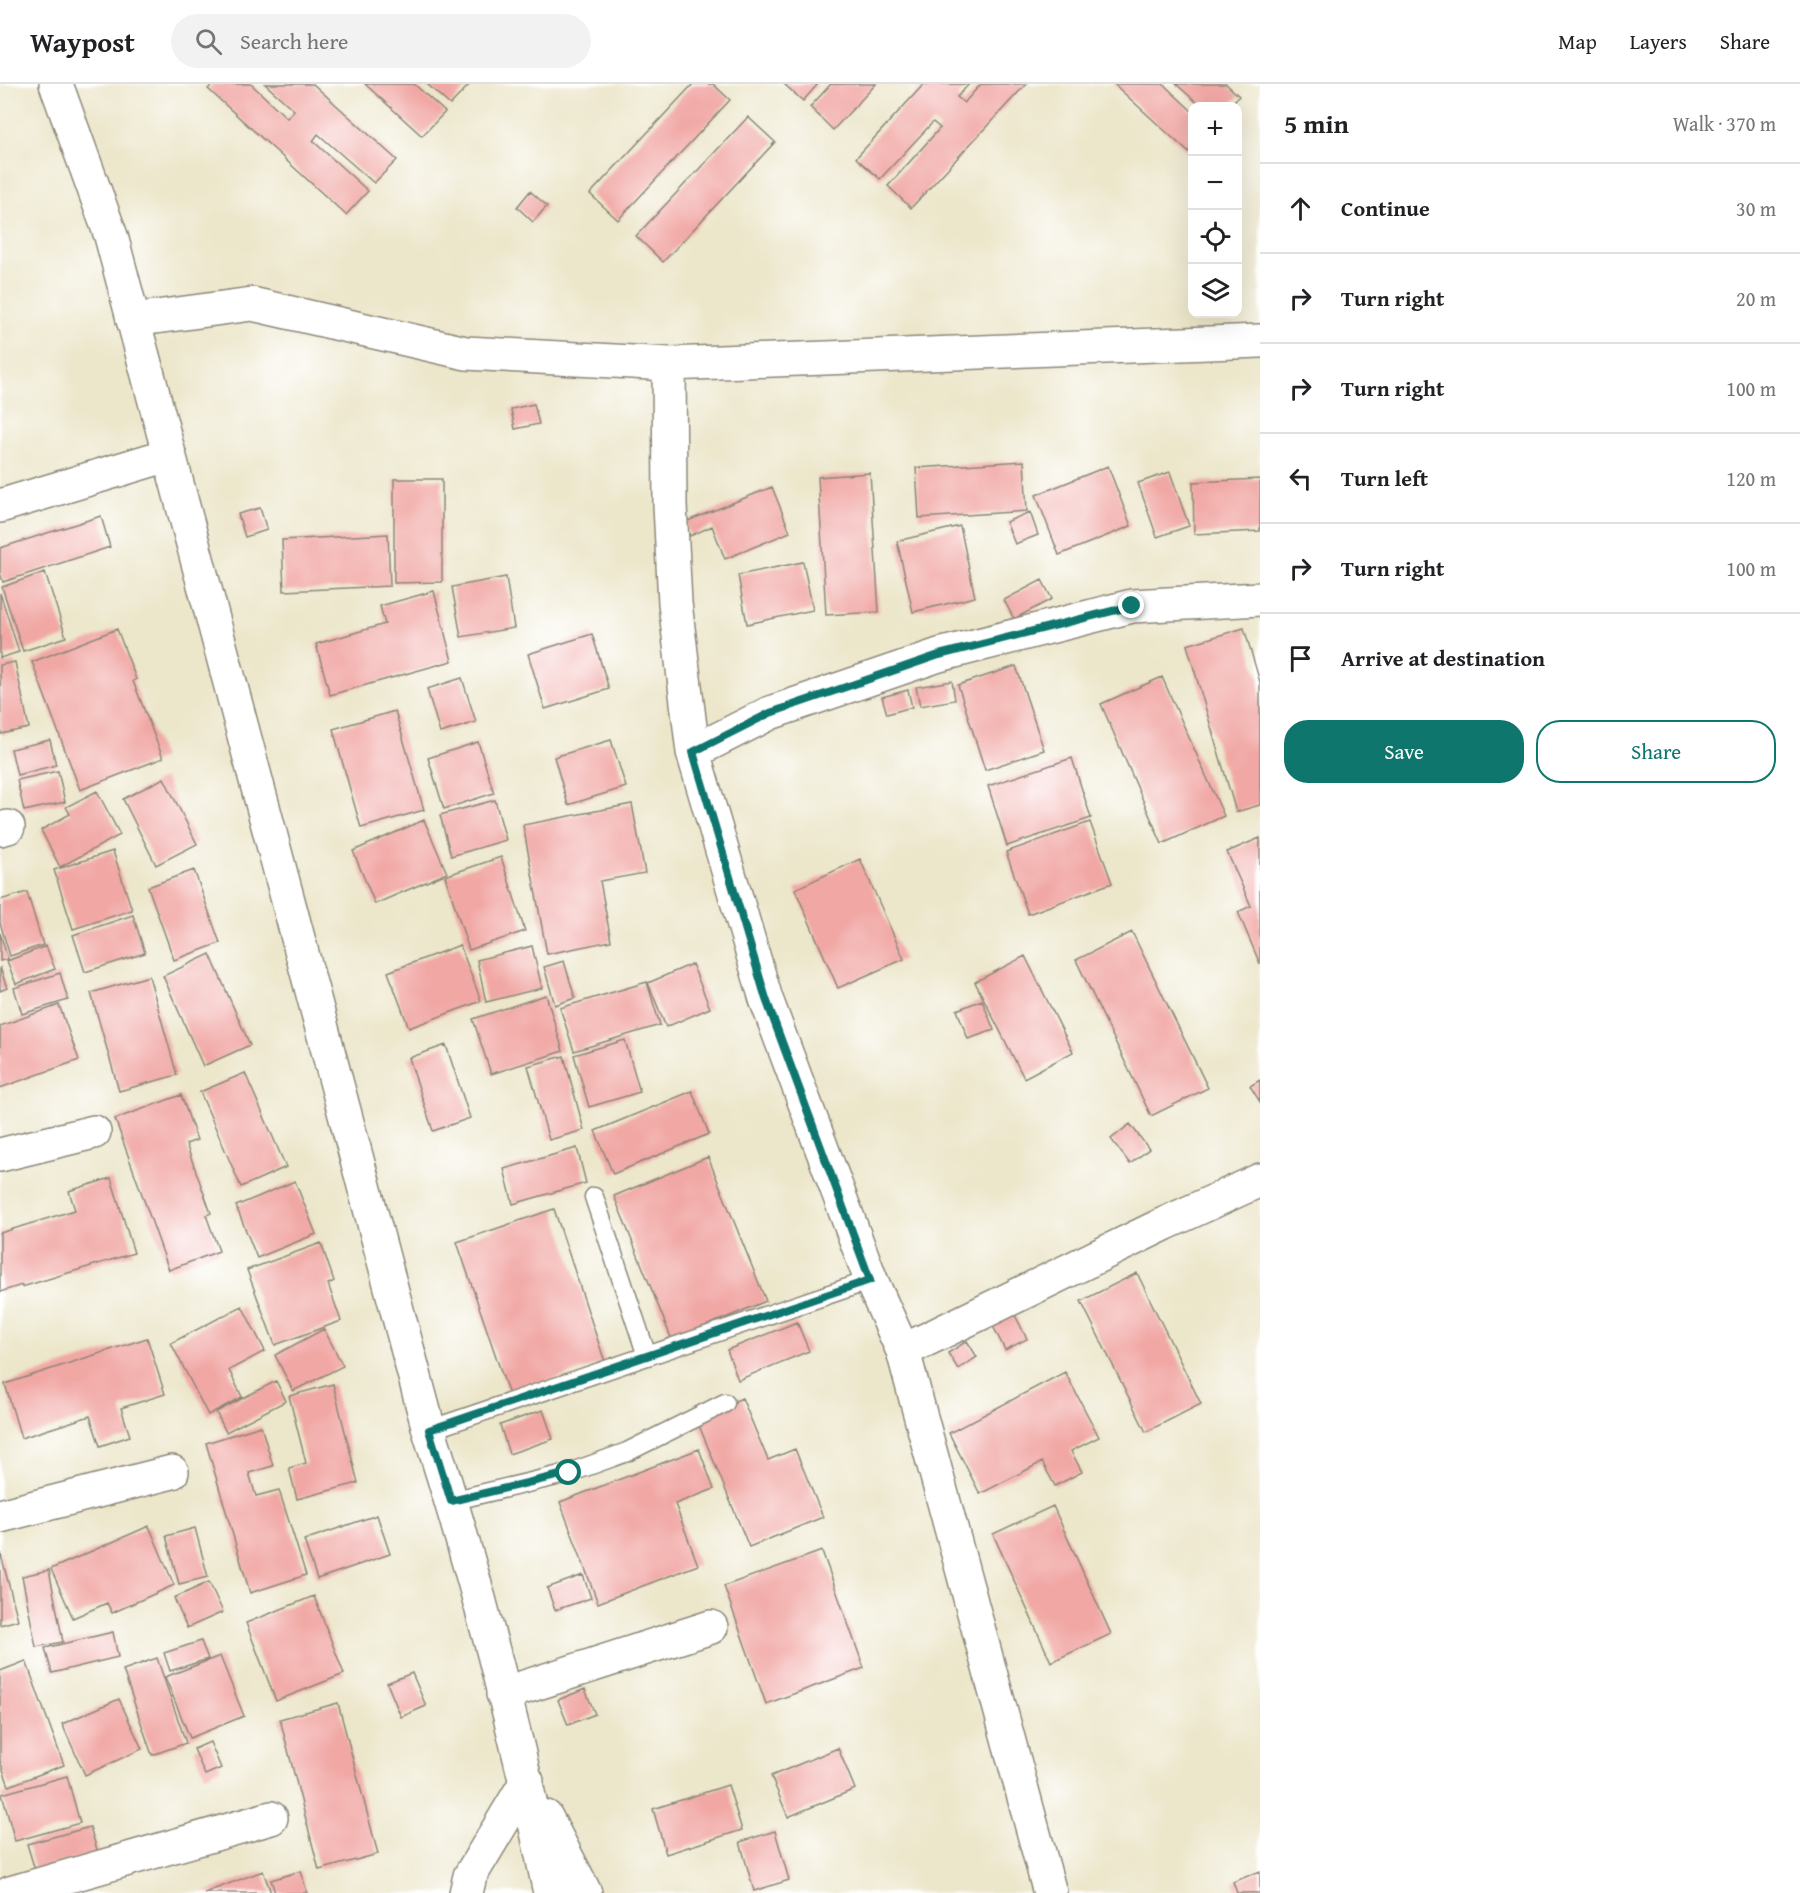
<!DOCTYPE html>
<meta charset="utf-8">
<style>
body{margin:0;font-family:"Gentium Book Plus",serif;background:#f2f2f2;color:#202124}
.controls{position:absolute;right:18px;top:18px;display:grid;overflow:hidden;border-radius:12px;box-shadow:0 6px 24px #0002}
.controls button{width:54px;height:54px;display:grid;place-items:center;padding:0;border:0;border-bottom:2px solid #e0e0e0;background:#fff;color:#202124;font:30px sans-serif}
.stop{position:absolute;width:18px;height:18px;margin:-14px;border:4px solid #0f766e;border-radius:50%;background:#fff}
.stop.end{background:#0f766e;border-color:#fff;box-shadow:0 2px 6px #0008}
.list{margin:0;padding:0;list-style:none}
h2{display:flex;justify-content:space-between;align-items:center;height:78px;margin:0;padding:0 24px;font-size:26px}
h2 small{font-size:20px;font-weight:400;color:#757577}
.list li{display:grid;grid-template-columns:39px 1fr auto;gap:18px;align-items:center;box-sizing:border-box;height:90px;padding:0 24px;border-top:2px solid #e0e0e0}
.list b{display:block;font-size:22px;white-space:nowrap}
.list em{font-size:20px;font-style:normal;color:#757577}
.actions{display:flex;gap:12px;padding:18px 24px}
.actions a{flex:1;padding:14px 0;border:2px solid #0f766e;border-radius:24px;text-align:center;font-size:21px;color:#0f766e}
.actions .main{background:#0f766e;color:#fff}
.icon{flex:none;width:33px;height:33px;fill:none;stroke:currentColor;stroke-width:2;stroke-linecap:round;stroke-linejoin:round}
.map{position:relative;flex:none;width:1260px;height:1809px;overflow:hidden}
header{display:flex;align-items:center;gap:36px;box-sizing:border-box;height:84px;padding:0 30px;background:#fff;border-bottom:2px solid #e0e0e0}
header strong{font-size:28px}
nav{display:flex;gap:33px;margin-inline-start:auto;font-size:21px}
.search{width:420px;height:54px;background:#f2f2f2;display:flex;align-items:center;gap:15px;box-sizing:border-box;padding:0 21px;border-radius:33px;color:#757577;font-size:22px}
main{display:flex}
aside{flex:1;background:#fff}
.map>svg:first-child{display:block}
</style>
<header>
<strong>Waypost</strong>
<div class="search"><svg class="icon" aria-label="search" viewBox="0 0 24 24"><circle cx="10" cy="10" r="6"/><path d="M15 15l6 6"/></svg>Search here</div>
<nav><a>Map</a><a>Layers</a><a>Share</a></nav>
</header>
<main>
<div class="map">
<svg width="1260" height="1809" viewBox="0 0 1260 1809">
<rect width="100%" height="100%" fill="#fff"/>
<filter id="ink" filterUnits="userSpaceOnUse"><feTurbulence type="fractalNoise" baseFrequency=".0167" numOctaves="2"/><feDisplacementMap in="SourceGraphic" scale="12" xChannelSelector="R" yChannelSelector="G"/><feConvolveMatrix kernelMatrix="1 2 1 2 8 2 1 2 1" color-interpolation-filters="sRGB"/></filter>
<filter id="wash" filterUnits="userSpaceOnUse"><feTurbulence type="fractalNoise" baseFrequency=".008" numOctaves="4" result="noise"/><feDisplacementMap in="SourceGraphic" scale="24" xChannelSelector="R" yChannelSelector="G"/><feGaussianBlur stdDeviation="1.35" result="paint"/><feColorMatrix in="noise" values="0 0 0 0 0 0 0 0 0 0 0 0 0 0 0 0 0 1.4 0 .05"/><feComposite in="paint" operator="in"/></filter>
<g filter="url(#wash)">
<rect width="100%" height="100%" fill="#ece6ca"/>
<g id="blocks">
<path fill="#f1a8a5" d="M213 0H251L287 34 294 26 265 0H313L397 76 374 99 318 50 313 57 368 107 346 131 208 5Z
M365 0H414L445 28 422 52Z
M427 0H470L450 21Z
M693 0H713L730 16 618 136 590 110Z
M784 0H818L803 17Z
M831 0H876L833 46 810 23Z
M924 0H969L957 13 964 19 981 0H1026L911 124 888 102 940 44 933 38 880 95 856 74Z
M1114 0H1163L1192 27V63L1188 68Z
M1176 0H1226L1239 12 1229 22H1201Z
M748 33 775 58 663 178 636 152Z
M530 107 547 122 533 138 517 123Z
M534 320 539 340 515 345 511 325Z
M1024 377 1027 427 919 434 916 384Z
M1108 382 1131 442 1059 471 1036 411Z
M1170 388 1189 442 1157 453 1138 399Z
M870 389 879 528 826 531 818 393Z
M394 395H442V498L394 499Z
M1260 395V447L1194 450 1193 398Z
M772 403 790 448 725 475 712 442 690 452 685 438Z
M260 424 267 446 245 453 238 430Z
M1030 428 1038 451 1015 460 1006 438Z
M101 432 110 463 3 498 0 489V464Z
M960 442 975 513 913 528 897 457Z
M388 450 390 502 284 507 282 456Z
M803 478 813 526 747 540 738 491Z
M45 488 66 553 23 567 2 503Z
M506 493 514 544 461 553 452 503Z
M1042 496 1052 515 1014 535 1004 516Z
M434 507 452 577 330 611 316 560 385 540 380 522Z
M0 509 19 568 0 574Z
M1244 544 1260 598V721L1236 728 1187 561Z
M117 545 136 595 133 597 163 674 80 706 32 578Z
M592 550 609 605 545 625 528 570Z
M15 578 29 644 1 650 0 581Z
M1016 582 1044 666 985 686 958 601Z
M1162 593 1224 732 1162 760 1101 620Z
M462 594 476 638 440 649 427 605Z
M952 597 955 616 920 622 916 603Z
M908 606 912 623 887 630 882 613Z
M395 627 424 726 361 744 333 645Z
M50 656 56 681 17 691 11 665Z
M611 656 626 703 568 721 554 673Z
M478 658 494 709 444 725 428 674Z
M1072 674 1091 734 1007 762 988 702Z
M58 687 65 718 24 727 17 696Z
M164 694 197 760 156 781 123 715Z
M97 707 120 751 60 783 41 746 70 730 66 723Z
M495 716 506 756 451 772 440 731Z
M632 720 645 789 600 797 611 857 547 870 523 741Z
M424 736 447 789 375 820 353 767Z
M1090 738 1112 799 1028 830 1006 768Z
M1260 754V880L1238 828 1251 822 1227 768Z
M113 767 132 826 73 845 54 786Z
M501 773 525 847 469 866 445 792Z
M860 775 904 875 838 904 795 805Z
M194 786 220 859 174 876 148 803Z
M27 808 43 861 10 872 0 839V816Z
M133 831 145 869 85 888 73 851Z
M1132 848 1208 1004 1151 1032 1076 876Z
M0 849 8 875 0 877Z
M460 861 481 917 409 944 388 888Z
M46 862 55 885 16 900 7 877Z
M532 862 542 904 486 918 477 876Z
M210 870 250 961 203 982 163 892Z
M1025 872 1073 968 1024 994 975 898Z
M564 877 575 914 555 921 544 883Z
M692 880 710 924 666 943 648 899Z
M0 883 7 904 0 907Z
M60 889 68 916 22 930 14 904Z
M149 892 177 991 119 1007 91 909Z
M647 898 660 941 574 967 560 924Z
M546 911 563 967 491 990 473 935Z
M982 916 994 946 968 955 957 926Z
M59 921 79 976 0 1004V942Z
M625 956 640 1008 589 1023 574 971Z
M446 961 470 1034 433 1047 409 974Z
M564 972 584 1046 549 1056 528 982Z
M245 989 286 1083 241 1103 200 1008Z
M1260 996V1018L1250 1002Z
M692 1007 709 1050 613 1090 595 1047Z
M181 1011 197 1056 186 1060 211 1129 206 1131 219 1167 169 1186 115 1035Z
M1130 1040 1149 1065 1130 1080 1111 1055Z
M577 1064 586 1099 513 1120 504 1085Z
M708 1073 766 1217 672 1256 614 1112Z
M111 1094 134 1169 22 1203V1201L0 1208V1149L75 1126 69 1107Z
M295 1097 316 1150 257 1174 236 1122Z
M554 1125 605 1278 509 1311 457 1158Z
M321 1159 334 1197 328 1200 341 1237 275 1261 247 1186Z
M1137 1189 1201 1320 1146 1348 1081 1217Z
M242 1222 265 1267 229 1286 242 1313 208 1331 171 1259Z
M1015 1231 1027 1255 1005 1266 993 1242Z
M797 1238 809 1267 738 1296 727 1266Z
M324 1245 343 1282 293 1307 275 1271Z
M147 1254 165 1310 121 1324 130 1352 100 1362 90 1332 21 1354 5 1300Z
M967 1257 977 1273 958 1285 948 1269Z
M1065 1288 1099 1353 1071 1367 1082 1388 1055 1402 1042 1378 980 1410 949 1349Z
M276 1297 286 1317 226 1348 216 1328Z
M333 1300 358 1399 297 1415 289 1384 306 1379 289 1312Z
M742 1314 768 1376 795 1365 823 1433 749 1463 696 1334Z
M543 1326 553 1355 509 1370 500 1341Z
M261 1342 273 1382 249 1389 256 1412 279 1406 306 1491 250 1509 206 1359Z
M699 1365 714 1405 675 1420 698 1481 598 1519 560 1418Z
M1053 1422 1111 1550 1051 1578 993 1450Z
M377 1431 390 1470 317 1495 304 1456Z
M149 1442 174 1501 112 1529 107 1519 73 1534 51 1485Z
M195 1444 208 1493 179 1500 166 1452Z
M0 1467 18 1536 0 1541Z
M822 1467 864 1584 766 1620 724 1502Z
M49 1486 63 1558 36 1563 22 1492Z
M583 1491 591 1514 555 1526 547 1504Z
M209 1498 223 1528 187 1544 174 1514Z
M314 1512 344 1590 276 1617 246 1539Z
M113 1548 118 1573 52 1589 45 1564Z
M201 1557 208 1575 170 1587 164 1569Z
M220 1572 244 1632 190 1654 165 1593Z
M157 1574 186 1659 152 1671 123 1586Z
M26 1577 64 1681 9 1702 0 1677V1587Z
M412 1589 426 1622 401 1633 387 1599Z
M585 1605 595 1630 568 1641 558 1616Z
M119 1615 142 1665 85 1691 62 1640Z
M338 1619 378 1770 319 1786 280 1635Z
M210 1658 221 1684 205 1691 194 1665Z
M838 1664 855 1705 788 1733 771 1692Z
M67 1692 80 1739 15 1757 2 1710Z
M728 1701 742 1746 666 1770 653 1725Z
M90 1743 98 1769 35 1786 27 1760Z
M775 1747 789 1796 754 1807 740 1758Z
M263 1787 271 1809H204Z
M301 1787 307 1809H275L271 1796Z
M1260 1787V1809H1237L1233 1798Z"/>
</g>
</g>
<g filter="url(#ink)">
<use href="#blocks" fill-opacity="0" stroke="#8c887a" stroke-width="1.5"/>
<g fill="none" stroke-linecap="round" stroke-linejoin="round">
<defs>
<path id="lane" d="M594 1113 647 1272
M429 1346 871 1196
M451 1417 569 1389 627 1368 725 1319"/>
<path id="street" d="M133 236 252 220 466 269 669 280 1260 257
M669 280 670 421 675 519 693 668
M0 422 168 371
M0 745 8 743
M0 1071 94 1048
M903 1267 1164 1140 1260 1096
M0 1432 172 1388
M503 1610 711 1543
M10 1809 271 1734
M466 1809 470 1792 527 1697
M1050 1809 903 1267 871 1196 766 915 693 668 770 629 939 571 1132 522 1260 515"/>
<path id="secondary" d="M56 0 111 152 429 1346C477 1498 518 1653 550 1809
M546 1733 585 1809"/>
</defs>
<use href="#lane" stroke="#8c887a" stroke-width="21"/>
<use href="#street" stroke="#8c887a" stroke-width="36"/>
<use href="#secondary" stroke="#8c887a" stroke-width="36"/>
<use href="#lane" stroke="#fff" stroke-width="18"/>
<use href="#street" stroke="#fff" stroke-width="33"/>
<use href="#secondary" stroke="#fff" stroke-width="33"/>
</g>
</g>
<g fill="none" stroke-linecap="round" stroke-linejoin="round" filter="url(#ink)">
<path stroke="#0f766e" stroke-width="8" d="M569 1389 451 1417 429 1346 870 1196 766 915 693 668 770 629 939 571 1132 522"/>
</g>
</svg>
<div class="controls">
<button>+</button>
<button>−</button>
<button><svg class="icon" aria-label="locate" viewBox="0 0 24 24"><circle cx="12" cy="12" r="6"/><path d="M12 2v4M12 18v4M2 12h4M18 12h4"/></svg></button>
<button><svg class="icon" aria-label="layers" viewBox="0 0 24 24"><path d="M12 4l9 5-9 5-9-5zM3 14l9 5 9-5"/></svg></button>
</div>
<div class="stop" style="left:569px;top:1389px"></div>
<div class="stop end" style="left:1132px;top:522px"></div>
</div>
<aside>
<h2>5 min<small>Walk · 370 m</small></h2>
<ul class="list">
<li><svg class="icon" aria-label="ahead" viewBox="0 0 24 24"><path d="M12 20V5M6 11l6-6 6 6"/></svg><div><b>Continue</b></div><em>30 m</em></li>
<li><svg class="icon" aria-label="right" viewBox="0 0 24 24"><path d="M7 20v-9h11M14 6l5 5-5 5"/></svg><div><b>Turn right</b></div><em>20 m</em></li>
<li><svg class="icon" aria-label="right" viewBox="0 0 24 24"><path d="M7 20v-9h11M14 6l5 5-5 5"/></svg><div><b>Turn right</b></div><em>100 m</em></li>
<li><svg class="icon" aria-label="left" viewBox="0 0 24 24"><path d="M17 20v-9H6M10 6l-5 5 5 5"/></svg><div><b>Turn left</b></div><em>120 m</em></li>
<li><svg class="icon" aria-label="right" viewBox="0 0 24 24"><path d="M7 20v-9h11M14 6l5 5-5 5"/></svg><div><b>Turn right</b></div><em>100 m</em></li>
<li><svg class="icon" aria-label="arrive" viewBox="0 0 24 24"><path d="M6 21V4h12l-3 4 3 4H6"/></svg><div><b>Arrive at destination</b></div></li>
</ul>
<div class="actions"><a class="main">Save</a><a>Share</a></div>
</aside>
</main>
